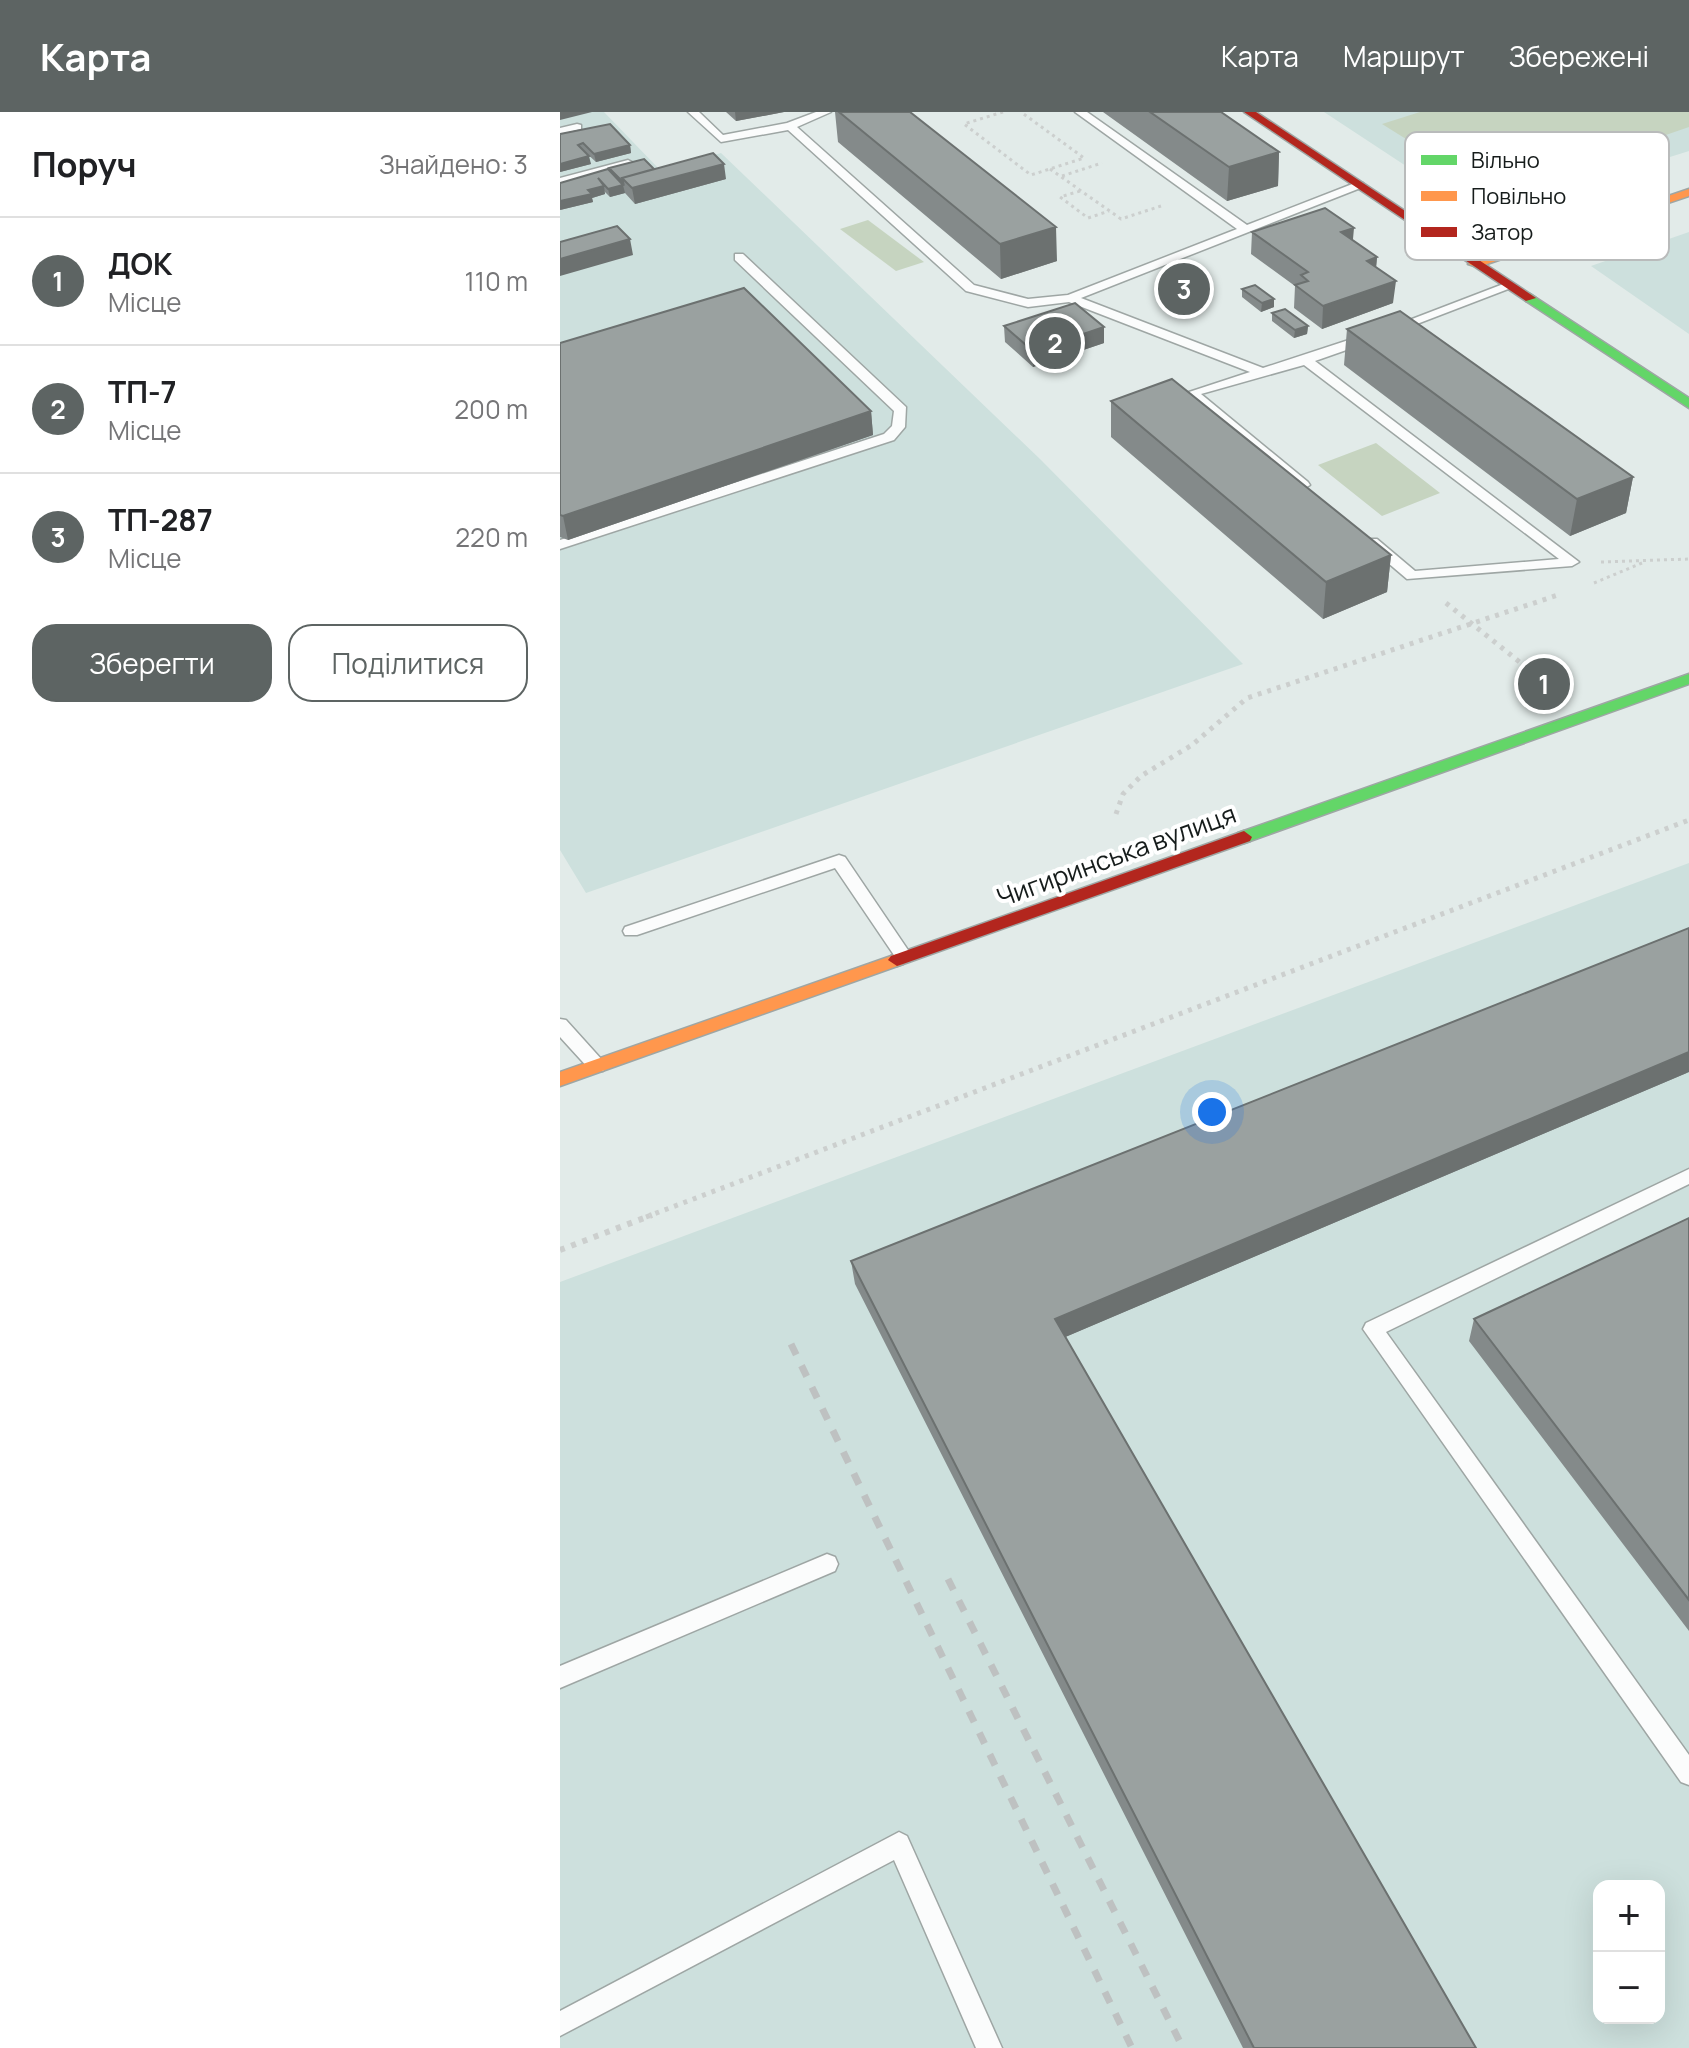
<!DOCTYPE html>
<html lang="uk">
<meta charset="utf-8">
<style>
body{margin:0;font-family:Manrope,sans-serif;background:#f6f6f6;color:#202124}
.controls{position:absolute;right:24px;bottom:24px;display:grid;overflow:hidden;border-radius:16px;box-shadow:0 8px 32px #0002}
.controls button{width:72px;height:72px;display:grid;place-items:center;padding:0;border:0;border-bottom:2px solid #e0e0e0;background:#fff;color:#202124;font:40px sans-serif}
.you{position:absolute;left:652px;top:1000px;width:28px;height:28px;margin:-20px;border:6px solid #fff;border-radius:50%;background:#1a73e8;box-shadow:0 0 0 12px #1a73e833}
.badge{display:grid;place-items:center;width:52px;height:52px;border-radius:50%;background:#5d6463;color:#fff;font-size:26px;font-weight:700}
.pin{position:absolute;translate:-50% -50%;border:4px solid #fff;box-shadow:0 2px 8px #0006}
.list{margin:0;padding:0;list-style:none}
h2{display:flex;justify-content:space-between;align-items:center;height:104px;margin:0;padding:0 32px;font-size:34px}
h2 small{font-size:26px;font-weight:400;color:#757577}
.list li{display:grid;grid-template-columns:52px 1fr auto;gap:24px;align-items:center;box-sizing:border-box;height:128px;padding:0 32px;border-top:2px solid #e0e0e0}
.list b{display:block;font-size:30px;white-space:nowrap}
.list p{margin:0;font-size:26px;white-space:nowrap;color:#757577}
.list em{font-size:26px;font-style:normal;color:#757577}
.actions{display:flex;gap:16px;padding:24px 32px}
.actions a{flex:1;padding:18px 0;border:2px solid #5d6463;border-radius:24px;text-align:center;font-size:28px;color:#5d6463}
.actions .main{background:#5d6463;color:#fff}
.map{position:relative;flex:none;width:1129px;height:1936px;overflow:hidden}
header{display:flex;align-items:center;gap:48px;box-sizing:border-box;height:112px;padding:0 40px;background:#5d6463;color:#fff}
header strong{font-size:38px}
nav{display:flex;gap:44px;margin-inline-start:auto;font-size:28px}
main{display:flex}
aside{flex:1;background:#fff}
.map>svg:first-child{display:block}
</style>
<header>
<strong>Карта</strong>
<nav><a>Карта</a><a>Маршрут</a><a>Збережені</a></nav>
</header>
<main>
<aside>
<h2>Поруч<small>Знайдено: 3</small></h2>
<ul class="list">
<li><span class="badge">1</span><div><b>ДОК</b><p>Місце</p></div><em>110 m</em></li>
<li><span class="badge">2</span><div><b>ТП-7</b><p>Місце</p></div><em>200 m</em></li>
<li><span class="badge">3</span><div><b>ТП-287</b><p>Місце</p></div><em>220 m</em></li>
</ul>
<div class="actions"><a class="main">Зберегти</a><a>Поділитися</a></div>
</aside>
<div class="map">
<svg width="1129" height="1936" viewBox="0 0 1129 1936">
<rect width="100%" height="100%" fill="#e2ebe9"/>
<path fill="#cde0dd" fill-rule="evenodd" d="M0 0H44L100 58 161 41 480 347 683 552 26 781 0 738Z
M764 0H1129V39L922 104Z
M1129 120V222L1031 154Z
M1129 751V1936H0V1170ZM1039 1774H1099V1906H1039Z"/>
<path fill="#c6d4c0" d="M860 0H1129V15L934 82 822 12Z
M308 108 364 150 336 159 280 117Z
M816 331 880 381 822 404 758 353Z"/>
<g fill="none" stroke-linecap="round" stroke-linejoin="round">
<defs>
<path id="lane" d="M128 0H139L163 23 227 11 256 0H271L237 15 414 173 468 187 508 183 677 117 515 0H527L687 113 795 71H803V75L521 186 703 256 804 223H812V229L755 249 1019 450 1012 454 847 467 807 433V427H817L855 459 999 447 744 253 641 282 748 370 750 373 743 377 626 281 690 260 509 190 468 195 406 179 228 18 161 30Z
M17 12 21 13V17L0 22V16Z
M68 48 74 51 72 53 0 73V66Z
M175 142H183L346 295 345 315 334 328 0 437V428L324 322 332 314 334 299 175 148Z
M946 171 956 174 836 220 826 217Z
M279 743 285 745 350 841 353 845 350 849H338L275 756 77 823H65L63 819 65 815Z
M0 907 6 908 43 949 46 954 43 959H31L0 925Z
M1129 1057V1072L826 1220 1129 1643V1673L1121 1670 803 1217 806 1211Z
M267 1442 275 1445 278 1452 275 1459 0 1576V1554Z
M339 1720 347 1724 442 1936H416L334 1748 0 1924V1899Z"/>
<path id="fast" d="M970 182 1129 286V296L966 189 964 186Z
M1129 562V572L690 729 684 731 676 725 678 721Z"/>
<path id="slow" d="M1129 77V84L918 155 908 152Z
M337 842 346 848 343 852 0 974V960Z"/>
<path id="jam" d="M684 0H696L976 186 966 189Z
M684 719 692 725 690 729 343 852 337 854 328 848 331 844Z"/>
</defs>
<use href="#lane" stroke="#9ea6a4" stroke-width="3"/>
<use href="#fast" stroke="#9ea6a4" stroke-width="3"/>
<use href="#slow" stroke="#9ea6a4" stroke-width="3"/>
<use href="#jam" stroke="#9ea6a4" stroke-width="3"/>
<path stroke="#cccfce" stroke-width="3" stroke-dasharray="3 4" stroke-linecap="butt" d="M443 0 404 12 471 63 524 46 461 0
M490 57 561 107 601 94
M502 64 542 51
M520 79 500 85 528 106 549 99
M1041 450 1129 447
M1034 471 1082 451"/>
<path stroke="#cccfce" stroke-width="5" stroke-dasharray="4 6" stroke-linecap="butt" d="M886 491 972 560
M556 702 563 682 581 664 632 633 687 586 998 483
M86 1105 1129 708"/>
<path stroke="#cccfce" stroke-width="6" stroke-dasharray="5 7" stroke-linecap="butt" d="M0 1138 92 1103"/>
<use href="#lane" fill="#fbfcfc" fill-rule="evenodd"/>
<use href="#fast" fill="#63d668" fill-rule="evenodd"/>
<use href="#slow" fill="#ff974d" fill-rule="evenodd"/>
<use href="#jam" fill="#b3261e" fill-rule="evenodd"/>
<path stroke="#bec1c1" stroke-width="7" stroke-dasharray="12 12" stroke-linecap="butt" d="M231 1232 572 1936
M388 1467 623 1936"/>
</g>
<path fill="#848a8a" d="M166 0H224L176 9Z
M275 0H350L497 149 441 167 278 30Z
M543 0H661L719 40 718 74 667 89Z
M0 22 70 33 71 41 36 50 24 39 31 52 0 60Z
M49 56 94 57 166 67 75 92 65 81 64 78 65 81 50 85 44 79 45 82 32 86 33 90 0 98 50 59Z
M692 120 793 128 817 145 816 155 833 191 762 217 734 196 735 174 691 142Z
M599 168 649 178 616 189 599 176Z
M682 177 714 195 701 200 682 185Z
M712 201 748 214 747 222 734 226 712 209Z
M444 214 544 231 473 255 445 230Z
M787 217 1073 365 1066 401 1010 424 784 253Z
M0 231 311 299 313 323 8 428 0 425Z
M551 289 831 443 827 480 763 507 551 325Z
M972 563H999L997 571 977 578 971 572Z
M1129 960 505 1225 916 1936H683L295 1172 291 1149Z
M1129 1106V1519L909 1229 914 1207Z"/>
<path fill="#6c7170" d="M0 0H32L0 8Z
M175 0H224L176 9Z
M70 33 71 41 36 50 34 42Z
M719 40 718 74 667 89 669 55Z
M29 44 31 52 0 60V52Z
M164 52 166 67 75 92 72 76Z
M63 73 65 81 50 85 48 77Z
M44 74 45 82 32 86 33 90 0 98V89L28 78Z
M496 115 497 149 441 167 440 132Z
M794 116 792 138 781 120Z
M70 127 73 143 0 164V147Z
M817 145 815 168 807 149Z
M650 169 649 178 616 189V181Z
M836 169 833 191 762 217 763 194Z
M714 187V195L701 200 702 191Z
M748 214 747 222 734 226 735 218Z
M544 215V231L473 255V239Z
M311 299 313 323 8 428 3 404Z
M1073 365 1066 401 1010 424 1017 387Z
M831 443 827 480 763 507 766 470Z
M999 563 997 571 977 578 978 569Z
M1129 940V960L496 1229 495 1207Z"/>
<path fill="#9aa1a0" stroke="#6c7170" stroke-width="2" d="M279 0H350L496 115 440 132Z
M590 0H661L719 40 669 55Z
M50 12 70 33 34 42 23 31 18 33 29 44 0 52V22Z
M153 41 164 52 72 76 62 66Z
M84 47 94 57 62 66 63 70 49 56Z
M48 57 63 73 48 77 38 66 44 74 28 78 32 82 0 89V71Z
M765 96 794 116 781 120 817 145 807 149 836 169 763 194 735 173 748 169 741 163 748 160 692 120Z
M57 114 70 127 0 147V130Z
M632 156 650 169 616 181 599 168Z
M695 173 714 187 702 191 682 177Z
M184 176 311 299 3 404 0 403V231Z
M515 191 544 215 473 239 444 214Z
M725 197 748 214 735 218 712 201Z
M840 199 1073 365 1017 387 787 217Z
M612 267 831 443 766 470 551 289Z
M993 556 999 563 978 569 972 563Z
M1129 816V940L495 1207 916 1936H694L291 1149Z
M1129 1106V1488L914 1207Z"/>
<g text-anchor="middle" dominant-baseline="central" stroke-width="8" stroke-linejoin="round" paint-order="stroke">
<g font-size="26" fill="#161c1b" stroke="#fff">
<text transform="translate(556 743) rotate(-20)">Чигиринська вулиця</text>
</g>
</g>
<rect x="845" y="20" width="264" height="128" rx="12" fill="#fff" stroke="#b9bbbb" stroke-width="2"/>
<rect x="861" y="43" width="36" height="10" fill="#63d668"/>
<rect x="861" y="79" width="36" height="10" fill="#ff974d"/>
<rect x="861" y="115" width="36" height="10" fill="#b3261e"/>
<g font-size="22" fill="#161c1b">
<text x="911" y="56">Вільно</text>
<text x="911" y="92">Повільно</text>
<text x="911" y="128">Затор</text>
</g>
</svg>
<div class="controls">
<button>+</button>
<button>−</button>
</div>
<div class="you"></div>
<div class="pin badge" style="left:984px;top:572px">1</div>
<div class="pin badge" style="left:495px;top:231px">2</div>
<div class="pin badge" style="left:624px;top:177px">3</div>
</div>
</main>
